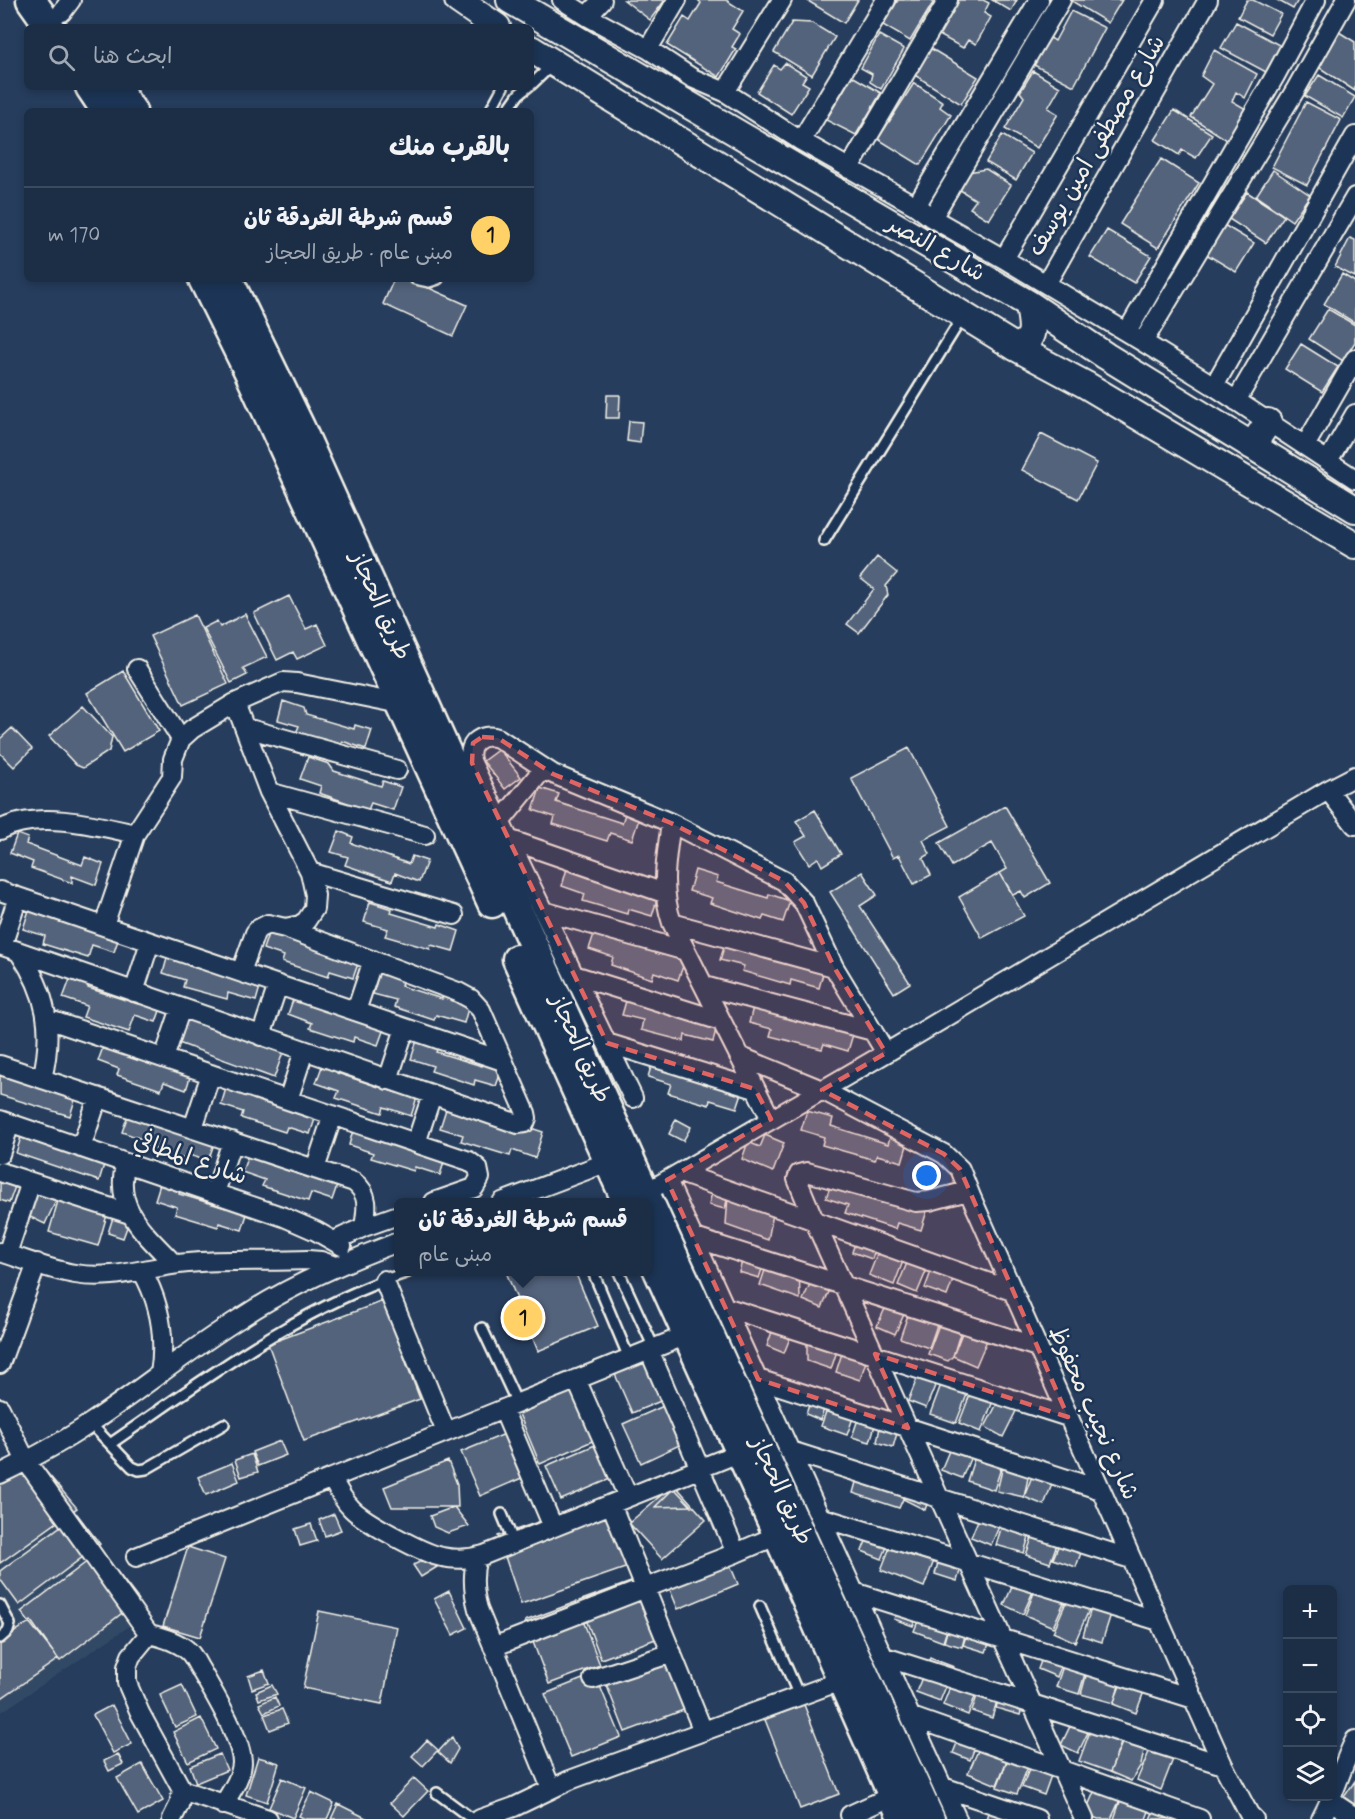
<!DOCTYPE html>
<html lang="ar">
<meta charset="utf-8">
<style>
body{margin:0;font-family:Mynerve,"Playpen Sans Arabic",sans-serif;background:#25364d;color:#f1f3f6;direction:rtl}
.controls{position:absolute;right:18px;bottom:18px;display:grid;overflow:hidden;border-radius:9px;box-shadow:0 3px 9px #0003}
.controls button{width:54px;height:54px;display:grid;place-items:center;padding:0;border:0;border-bottom:2px solid #3a4a5f;background:#1c2e46;color:#f1f3f6;font:30px sans-serif}
.you{position:absolute;left:927px;top:1176px;width:21px;height:21px;margin:-15px;border:4px solid #fff;border-radius:50%;background:#1a73e8;box-shadow:0 0 0 9px #1a73e833}
.badge{display:grid;place-items:center;width:39px;height:39px;border-radius:50%;background:#ffd166;color:#111;font-size:20px;font-weight:700}
.pin{position:absolute;translate:-50% -50%;border:3px solid #fff;box-shadow:0 2px 6px #0006}
.popup{position:absolute;left:394px;top:1198px;width:258px;height:78px;box-sizing:border-box;display:grid;place-content:center;border-radius:9px;background:#1c2e46;filter:drop-shadow(0 2px 4px #0005);font-size:20px;white-space:nowrap;color:#a0a8b3}
.popup b{font-size:22px;color:#f1f3f6}
.popup::after{content:'';position:absolute;left:50%;top:100%;margin-left:-12px;border:12px solid transparent;border-top-color:#1c2e46}
.list{margin:0;padding:0;list-style:none}
h2{display:flex;justify-content:space-between;align-items:center;height:78px;margin:0;padding:0 24px;font-size:26px}
h2 small{font-size:20px;font-weight:400;color:#a0a8b3}
.list li{display:grid;grid-template-columns:39px 1fr auto;gap:18px;align-items:center;box-sizing:border-box;height:96px;padding:0 24px;border-top:2px solid #3a4a5f}
.list b{display:block;font-size:22px;white-space:nowrap}
.list p{margin:0;font-size:20px;white-space:nowrap;color:#a0a8b3}
.list em{font-size:20px;font-style:normal;color:#a0a8b3}
.icon{flex:none;width:33px;height:33px;fill:none;stroke:currentColor;stroke-width:2;stroke-linecap:round;stroke-linejoin:round}
.map{position:relative;flex:none;width:1355px;height:1819px;overflow:hidden;direction:ltr}
.search{position:absolute;background:#1c2e46;box-shadow:0 3px 9px #0003;left:24px;top:24px;width:510px;height:66px;display:flex;align-items:center;gap:15px;box-sizing:border-box;padding:0 21px;border-radius:9px;color:#a0a8b3;font-size:22px}
.panel{position:absolute;background:#1c2e46;box-shadow:0 3px 9px #0003;left:24px;top:108px;width:510px;height:174px;border-radius:9px;direction:rtl}
.map>svg:first-child{display:block}
</style>
<div class="map">
<svg width="1355" height="1819" viewBox="0 0 1355 1819">
<rect width="100%" height="100%" fill="#263d5d"/>
<filter id="ink" filterUnits="userSpaceOnUse"><feTurbulence type="fractalNoise" baseFrequency=".0167" numOctaves="2"/><feDisplacementMap in="SourceGraphic" scale="12" xChannelSelector="R" yChannelSelector="G"/><feConvolveMatrix kernelMatrix="1 2 1 2 8 2 1 2 1" color-interpolation-filters="sRGB"/></filter>
<g filter="url(#ink)">
<path fill="#334966" d="M20 1467 134 1623 0 1713V1480Z"/>
<path fill="#52647b" stroke="#f4f1e8" stroke-width="1.5" d="M624 0H665L650 20Z
M698 0H726L743 11 732 29 740 34 732 47 736 49 719 77 667 45 684 17 690 21 701 3Z
M808 0H858L844 23 808 1Z
M898 0H929L933 3 910 41 883 25Z
M959 0H983L989 3 984 13 991 17 976 44 968 40 963 48 939 35Z
M992 0H1017L1011 11Z
M1070 0H1122L1108 23Z
M1247 0H1253L1281 14 1270 34 1238 17Z
M1277 0H1298L1293 9Z
M1071 11 1105 28 1074 86 1032 64 1047 36 1055 41Z
M792 22 812 23 835 37 812 75 774 52Z
M1236 22 1281 46 1266 72 1221 48Z
M1339 32 1355 42V91L1317 66Z
M879 35 904 49 881 89 870 82 872 74 861 68Z
M930 48 978 77 961 104 913 74Z
M1214 50 1257 74 1245 98 1236 92 1232 101 1246 109 1227 140 1191 117 1212 84 1201 76Z
M785 63 806 76 802 82 809 86 791 114 757 92 774 65 780 69Z
M1033 71 1060 87 1048 108 1058 114 1037 148 1005 129 1024 97 1020 92Z
M1319 75 1355 97 1343 118 1305 96Z
M852 76 881 93 856 135 826 120Z
M914 83 943 102 940 107 951 115 920 165 878 139Z
M1306 102 1341 120 1307 185 1272 167Z
M1174 110 1212 134 1196 158 1182 150 1179 155 1155 140Z
M1002 135 1032 153 1016 180 986 162Z
M1161 159 1199 183 1158 248 1120 224Z
M986 169 1011 185 989 220 970 208 976 200 957 188 968 172Z
M1273 170 1310 195 1292 221 1256 196Z
M1247 192 1284 216 1266 243 1229 219Z
M1224 225 1254 243 1236 272 1206 254Z
M1107 230 1151 256 1134 283 1090 257Z
M1350 238 1355 240V277L1335 267Z
M1342 274 1355 282V323L1324 304Z
M394 279H409L467 305 453 336 383 304Z
M1328 309 1355 325V342L1343 361 1309 339Z
M1301 344 1338 367 1322 392 1285 369Z
M607 395H620L619 418H606Z
M629 421 642 422 640 443 627 441Z
M1041 434 1097 463 1078 499 1022 470Z
M877 557 897 573 886 586 888 595 859 633 847 624 874 589 860 578Z
M289 596 306 629 317 624 327 645 297 659 293 652 277 660 254 613Z
M245 614 267 657 243 668 247 675 231 683 203 628 217 621 220 627Z
M195 615 228 684 183 705 150 636Z
M123 671 159 731 123 752 87 693Z
M283 701 304 708 306 715 354 729 355 725 372 730 366 749 342 741 340 747 296 733 299 726 278 720Z
M83 706 112 737 109 751 83 768 76 765 49 736Z
M12 728 32 749 14 767 0 753V739Z
M909 748 950 826 923 840 930 854 923 858 931 875 914 884 899 855 893 858 851 778Z
M499 749 521 777 505 789 483 761Z
M308 757 329 764 334 771 381 786 383 781 401 787 393 810 371 803 368 810 319 793 321 786 300 779Z
M540 788 559 794 556 802 622 823 625 814 639 819 632 840 610 833 607 841 553 824 555 817 533 810Z
M1005 806 1050 883 1025 898 1021 891 1013 895 1000 873 1007 869 992 843 952 866 939 843Z
M815 810 841 854 822 866 818 858 809 864 795 842 806 836 796 821Z
M339 831 353 837 351 843 409 864 412 856 427 861 419 882 395 873 392 881 345 865 348 857 331 852Z
M17 834 28 838 26 844 82 865 85 857 103 864 96 885 72 876V883L31 868 33 862 10 853Z
M568 865 589 871 587 877 636 892 659 893 652 916 628 909 627 914 583 901 585 894 562 886Z
M695 870 718 877 716 882 768 898 769 894 790 901 783 922 764 916 762 920 710 903 712 898 689 891Z
M862 872 877 895 860 906 910 983 894 993 830 892Z
M1000 873 1024 916 982 938 959 897Z
M370 902 392 909 391 913 438 927 439 924 459 931 453 951 431 945 430 949 385 936 388 929 364 922Z
M29 910 119 937 114 952 92 945 88 958 43 944 45 936 23 929Z
M270 928 289 934 288 939 333 954 360 958 353 978 330 971 328 977 282 962 284 956 263 949Z
M596 928 615 939 663 955 665 950 686 958 678 980 654 972 652 979 611 965 613 957 589 949Z
M726 941 824 970 819 988 791 980 790 985 742 971 744 966 720 960Z
M169 951 192 957 189 966 234 979 262 980 256 1001 228 993 227 999 183 987 185 980 163 973Z
M379 972 403 979 401 986 442 999 443 994 470 1001 464 1023 436 1015 434 1020 394 1007 396 1000 373 994Z
M72 974 91 980 88 988 138 1004 140 998 162 1005 156 1022 135 1015 129 1032 83 1017 87 1006 63 998Z
M628 994 717 1025 713 1042 685 1035 684 1041 641 1030 643 1020 622 1015Z
M294 997 386 1023 378 1045 354 1037 353 1042 310 1028 312 1023 288 1014Z
M191 1003 288 1038 274 1078 176 1042Z
M754 1003 774 1008 772 1014 827 1028 854 1031 848 1051 824 1044 822 1049 770 1036 772 1029 749 1023Z
M418 1037 439 1044 436 1052 482 1066 483 1063 502 1069 496 1086 475 1080 474 1085 431 1071 433 1066 411 1059Z
M105 1042 126 1050 125 1055 168 1070 171 1060 193 1068 186 1090 164 1082 161 1090 117 1075 119 1069 98 1061Z
M653 1060 744 1087 737 1108 710 1100 709 1105 668 1093 671 1084 648 1077Z
M324 1061 339 1066 337 1073 397 1093 398 1087 418 1094 411 1116 384 1107 382 1113 336 1098 339 1091 316 1083Z
M0 1070 77 1093 70 1116 0 1095Z
M227 1085 247 1091 245 1095 298 1112 317 1113 310 1134 287 1127 285 1132 241 1118 243 1112 221 1105Z
M448 1103 472 1110 470 1117 519 1133 525 1126 543 1132 535 1158 512 1150 510 1156 461 1141 463 1135 440 1128Z
M807 1111 833 1118 831 1126 888 1144 890 1137 908 1142 902 1162 877 1155 875 1160 822 1145 824 1137 801 1130Z
M129 1112 215 1141 208 1161 189 1155 187 1160 141 1144 142 1139 122 1132Z
M676 1119 691 1127 683 1141 669 1134Z
M354 1126 446 1156 440 1175 415 1167 414 1171 371 1158 373 1153 349 1145Z
M23 1131 106 1158 99 1181 16 1153Z
M765 1135 784 1143 773 1172 742 1159 748 1142 760 1147Z
M249 1152 267 1158 265 1163 320 1181 322 1175 339 1180 332 1200 311 1193 308 1201 262 1186 265 1180 242 1172Z
M0 1175 17 1181 9 1203 0 1200Z
M43 1181 61 1190 45 1224 26 1215Z
M832 1181 849 1191 904 1208 905 1204 927 1211 921 1230 897 1223 895 1229 845 1213 848 1205 826 1198Z
M160 1184 180 1189 179 1194 226 1208 228 1202 249 1208 242 1230 219 1223 218 1227 175 1214 177 1207 155 1200Z
M62 1187 111 1201 98 1246 49 1232Z
M712 1192 728 1196 725 1209 709 1205Z
M728 1196 774 1209 768 1240 726 1225Z
M117 1205 133 1211 123 1238 108 1233Z
M860 1229 880 1236 872 1259 852 1252Z
M880 1247 905 1256 894 1285 869 1275Z
M770 1255 799 1265 800 1299 760 1285Z
M743 1258 764 1263 759 1278 739 1272Z
M909 1258 928 1267 917 1293 898 1285Z
M936 1258 958 1267 947 1296 925 1288Z
M816 1270 835 1278 822 1308 803 1300Z
M506 1272H575L598 1326 538 1351Z
M383 1301 420 1399 304 1441 268 1344Z
M888 1302 906 1310 895 1334 877 1326Z
M909 1312 938 1322 929 1348 900 1338Z
M940 1322 962 1327 953 1356 948 1361 928 1354Z
M774 1326 792 1333 784 1353 767 1346Z
M964 1328 988 1338 976 1366 953 1356Z
M807 1337 838 1348 831 1369 807 1361Z
M844 1347 868 1355 860 1380 836 1372Z
M658 1354 675 1395 632 1413 614 1372Z
M919 1374 937 1381 926 1408 908 1401Z
M942 1382 968 1392 956 1423 930 1414Z
M585 1386 606 1435 540 1464 519 1414Z
M971 1392 993 1401 981 1432 959 1423Z
M1000 1398 1018 1407 1003 1437 985 1427Z
M811 1399 826 1404 820 1420 806 1414Z
M668 1404 686 1442 641 1463 623 1424Z
M828 1406 854 1415 847 1435 821 1426Z
M859 1416 876 1422 870 1442 852 1437Z
M881 1422 898 1430 893 1447 877 1442Z
M505 1434 524 1477 480 1496 461 1452Z
M609 1439 624 1473 561 1500 546 1466Z
M280 1441 286 1455 258 1466 252 1452Z
M951 1446 972 1454 962 1478 941 1470Z
M31 1454 77 1508 0 1563V1474Z
M252 1454 258 1472 241 1477 235 1460Z
M975 1456 1002 1465 994 1490 967 1481Z
M448 1461 457 1484 458 1507H392L384 1487Z
M232 1463 239 1481 206 1495 198 1477Z
M1003 1466 1029 1473 1024 1497 997 1491Z
M1034 1471 1054 1479 1044 1505 1024 1497Z
M858 1475 903 1489V1499L899 1508 853 1493Z
M674 1484 706 1520 662 1559 629 1523Z
M674 1488 691 1506 655 1507Z
M908 1491 929 1498 925 1510 903 1499Z
M604 1499 628 1567 521 1604 498 1536Z
M454 1507 469 1526 448 1533 434 1527 430 1516Z
M981 1513 1001 1522 991 1545 971 1537Z
M77 1514 100 1544 19 1605 0 1579V1571Z
M334 1514 341 1530 325 1536 319 1520Z
M1003 1522 1031 1530 1024 1553 996 1545Z
M311 1524 317 1541 300 1546 295 1529Z
M873 1524 893 1532 882 1559 862 1551Z
M1034 1532 1058 1541 1050 1563 1026 1555Z
M1061 1539 1083 1547 1076 1567 1053 1559Z
M892 1542 935 1558 924 1587 881 1570Z
M188 1547 225 1559 200 1637 163 1626Z
M101 1551 139 1600 60 1661 21 1612Z
M941 1551 964 1558 957 1581 935 1574Z
M429 1558 437 1567 421 1577 413 1565Z
M728 1560 738 1584 678 1609 668 1585Z
M1016 1578 1035 1587 1023 1614 1004 1605Z
M639 1579 661 1637 601 1659 579 1601Z
M1036 1588 1065 1600 1053 1627 1025 1615Z
M449 1591 467 1628 453 1635 434 1599Z
M902 1596 922 1603 913 1626 894 1619Z
M1067 1600 1089 1610 1075 1642 1053 1632Z
M576 1602 600 1665 549 1684 525 1621Z
M1092 1605 1112 1611 1102 1642 1083 1636Z
M924 1606 949 1624 943 1642 914 1631Z
M319 1611 397 1627 382 1704 303 1688Z
M31 1621 58 1659 0 1699V1642Z
M971 1622 994 1630 986 1652 963 1645Z
M949 1624 967 1628 962 1647 944 1642Z
M1047 1645 1066 1653 1057 1677 1038 1669Z
M669 1656 689 1708 625 1732 605 1681Z
M930 1658 954 1667 940 1701 916 1692Z
M1065 1660 1087 1667 1079 1694 1056 1687Z
M1088 1669 1121 1678 1114 1703 1081 1694Z
M264 1670 269 1683 252 1689 248 1676Z
M595 1674 621 1737 571 1757 545 1694Z
M955 1674 980 1684 968 1715 943 1705Z
M1123 1678 1146 1686 1136 1713 1113 1704Z
M981 1684 1000 1691 992 1718 972 1711Z
M1003 1684 1027 1691 1020 1715 996 1708Z
M182 1685 197 1717 175 1727 160 1695Z
M272 1685 277 1694 259 1700 256 1692Z
M275 1697 279 1706 264 1713 259 1704Z
M801 1697 839 1794 800 1809 762 1712Z
M112 1705 132 1744 113 1753 93 1715Z
M282 1709 288 1723 270 1730 264 1715Z
M201 1718 216 1749 188 1762 173 1732Z
M1074 1718 1091 1726 1078 1753 1061 1745Z
M1092 1726 1123 1738 1110 1772 1079 1761Z
M963 1728 980 1735 970 1760 953 1753Z
M452 1737 458 1749 450 1763 438 1752Z
M1124 1738 1145 1746 1141 1765 1131 1781 1110 1772Z
M427 1740 438 1750 423 1766 412 1756Z
M981 1744 1009 1755 997 1785 968 1773Z
M1152 1745 1175 1754 1161 1790 1137 1780Z
M118 1754 123 1764 109 1771 104 1761Z
M220 1754 227 1770 196 1783 190 1766Z
M1010 1754 1030 1762 1017 1794 997 1787Z
M258 1757 279 1763 267 1802 246 1795Z
M1032 1762 1053 1770 1044 1795 1022 1787Z
M142 1764 163 1801 138 1815 117 1778Z
M282 1778 306 1788 293 1818 269 1808Z
M414 1778 428 1791 404 1816 390 1803Z
M1100 1778 1125 1789 1111 1819H1098L1085 1813Z
M1355 1781V1805L1344 1797Z
M311 1792 334 1803 327 1819H305L299 1816Z
M1122 1796 1151 1806 1146 1819H1114Z
M993 1797 1010 1819H986Z
M338 1804 368 1819H331Z
M1155 1808 1176 1819H1150Z"/>
<g fill="none" stroke-linecap="round" stroke-linejoin="round">
<defs>
<path id="service" d="M531 85 553 64
M490 111 503 87
M507 111 519 94 528 87
M415 279 429 282 438 279
M824 541 963 316
M593 1272 629 1358
M619 1272 654 1348
M482 1328 517 1403
M90 1423 132 1467 139 1470 146 1469 224 1424
M110 1444C205 1379 298 1308 408 1272
M502 1514 514 1543
M0 1605 10 1624 8 1631 0 1638
M760 1606 799 1696
M437 1793 472 1819"/>
<path id="minor" d="M562 0 587 16 648 49 692 78 725 92 801 141 916 206 932 218 1004 259 1143 342 1214 386 1355 479
M62 12 71 0
M587 16 602 0
M648 49 677 0
M725 92 782 0
M801 141 886 0
M849 169 948 0
M916 206 1039 0
M932 218 1061 0
M1004 259 1155 0
M1046 284 1208 0
M1127 332 1275 76 1316 0
M1143 342 1296 89 1346 0
M1214 386 1355 136
M1236 401 1355 197
M1305 446 1355 359
M1328 461 1355 414
M137 669 181 739
M235 703 269 792 310 872 315 895 314 909 306 921 300 925 285 928 268 924 258 929 255 933 241 972
M246 728 397 770
M1328 790 1355 825
M269 792 425 835
M500 822 544 768
M671 823C666 859 660 888 672 923L771 1119
M0 830C37 810 96 825 135 834
M508 839 664 893
M310 872 454 915
M0 891 503 1061
M543 911 686 951
M672 923 834 967
M104 925 135 834 172 777 173 759 181 739 192 729 235 703 283 682 297 683 401 704
M0 945 518 1124 525 1123 527 1118 526 1113 481 1010 471 999 458 992 285 928
M2 946 18 897
M19 952C47 993 54 1030 42 1079
M574 975 721 1021
M704 986 873 1031
M134 992 150 942
M356 1011 373 960
M47 1019 469 1161 478 1168 480 1178 474 1188 434 1202
M261 1036 278 985
M607 1043 755 1089
M739 1056 822 1090 944 1154 960 1169 972 1199 1223 1765 1249 1814 1254 1819
M164 1058 181 1008
M0 1065 354 1182C370 1194 367 1209 364 1227L334 1241
M388 1080 405 1028
M633 1098 472 763C465 745 481 732 498 738L553 774 671 823 784 881 804 903 834 967 886 1053
M288 1100 304 1051
M0 1120 284 1217 316 1231 342 1246
M193 1128 211 1074
M416 1143 432 1095
M81 1148 98 1097
M0 1154 10 1123
M126 1163C112 1208 146 1234 174 1264
M315 1169 333 1115
M0 1172 130 1214
M680 1173 1012 1291
M667 1180 957 1819
M968 1191 929 1201 916 1202 807 1172 799 1174 797 1179 814 1220 1084 1819
M215 1193 232 1141
M645 1193 886 1053 1328 790 1355 776
M502 1202 608 1162
M364 1227 398 1215
M695 1238 1037 1347
M0 1252C24 1259 50 1270 75 1274 114 1281 150 1266 188 1263 228 1259 268 1262 308 1260L321 1261 335 1266
M7 1254 31 1182
M142 1271C161 1304 166 1337 160 1374
M384 1280 446 1432
M725 1307 1068 1417
M649 1350 736 1553
M0 1364 37 1263
M576 1379 628 1497
M758 1379 1101 1490
M0 1408 26 1461 149 1634 131 1656 127 1667V1683L140 1713 182 1790 179 1805 172 1819
M503 1409 553 1527
M788 1450 1131 1559
M0 1474C31 1459 63 1442 92 1422 143 1388 190 1349 242 1317 291 1285 344 1262 398 1242
M332 1478C337 1489 343 1500 352 1509 365 1522 424 1554 442 1557 456 1560 470 1559 484 1555L741 1452
M611 1504 703 1731
M820 1517 1159 1621
M136 1557 687 1335
M477 1557C472 1575 473 1591 478 1609L551 1788
M854 1592 1194 1699
M149 1634C162 1637 177 1641 187 1650 193 1654 196 1663 200 1669 212 1690 242 1739 242 1763 241 1778 231 1792 223 1805
M493 1647 736 1553 778 1535
M885 1657 1223 1765
M593 1679 672 1653
M912 1717 1200 1819
M943 1787 1037 1819
M182 1790 268 1819
M1331 1801 1355 1817
M480 1819 514 1807 570 1780 843 1680
M852 1819 850 1815 894 1795
M1321 1819C1335 1794 1342 1765 1355 1740"/>
<path id="secondary" d="M458 0 497 27
M510 0 1029 304 1106 356 1355 509
M531 49 1015 347 1086 385 1355 545
M1015 347C1039 339 1031 324 1029 304
M1252 446 1268 422"/>
<path id="primary" d="M31 0 50 27
M90 87 106 111
M115 87 132 111
M203 279 248 370 492 903
M228 279 300 427 645 1193 930 1819
M517 959 627 1202
M648 1248 778 1535 903 1819"/>
</defs>
<use href="#service" stroke="#f4f1e8" stroke-width="14"/>
<use href="#minor" stroke="#f4f1e8" stroke-width="22"/>
<use href="#secondary" stroke="#f4f1e8" stroke-width="30"/>
<use href="#primary" stroke="#f4f1e8" stroke-width="33"/>
<use href="#service" stroke="#1d3557" stroke-width="9"/>
<use href="#minor" stroke="#1d3557" stroke-width="18"/>
<use href="#secondary" stroke="#1d3557" stroke-width="26"/>
<use href="#primary" stroke="#1d3557" stroke-width="28"/>
</g>
</g>
<path fill="#df6462" fill-opacity="0.2" stroke="#df6462" stroke-width="4.5" stroke-dasharray="12 8" stroke-linejoin="round" d="M482 737 498 738 553 774 671 823 784 881 804 903 834 967 886 1053 822 1090 944 1154 960 1169 1068 1417 875 1354 908 1428 758 1379 667 1180 771 1119 755 1089 607 1043 472 763 473 743Z"/>
<g text-anchor="middle" dominant-baseline="central" stroke-width="5" stroke-linejoin="round" paint-order="stroke">
<g font-size="24" fill="#f4f1e8" stroke="#1d3557">
<text transform="translate(1097 146) rotate(-60)">شارع مصطفى امين يوسف</text>
<text transform="translate(936 249) rotate(30)">شارع النصر</text>
<text transform="translate(380 606) rotate(66)">طريق الحجاز</text>
<text transform="translate(580 1049) rotate(66)">طريق الحجاز</text>
<text transform="translate(190 1159) rotate(19)">شارع المطافي</text>
<text transform="translate(1093 1413) rotate(66)">شارع نجيب محفوظ</text>
<text transform="translate(781 1491) rotate(65)">طريق الحجاز</text>
</g>
</g>
</svg>
<div class="controls">
<button>+</button>
<button>−</button>
<button><svg class="icon" aria-label="locate" viewBox="0 0 24 24"><circle cx="12" cy="12" r="6"/><path d="M12 2v4M12 18v4M2 12h4M18 12h4"/></svg></button>
<button><svg class="icon" aria-label="layers" viewBox="0 0 24 24"><path d="M12 4l9 5-9 5-9-5zM3 14l9 5 9-5"/></svg></button>
</div>
<div class="you"></div>
<div class="pin badge" style="left:523px;top:1318px">1</div>
<div class="popup"><b>قسم شرطة الغردقة ثان</b>مبنى عام</div>
<div class="search"><svg class="icon" aria-label="search" viewBox="0 0 24 24"><circle cx="10" cy="10" r="6"/><path d="M15 15l6 6"/></svg>ابحث هنا</div>
<section class="panel">
<h2>بالقرب منك<small></small></h2>
<ul class="list">
<li><span class="badge">1</span><div><b>قسم شرطة الغردقة ثان</b><p>مبنى عام · طريق الحجاز</p></div><em>170 m</em></li>
</ul>
</section>
</div>
